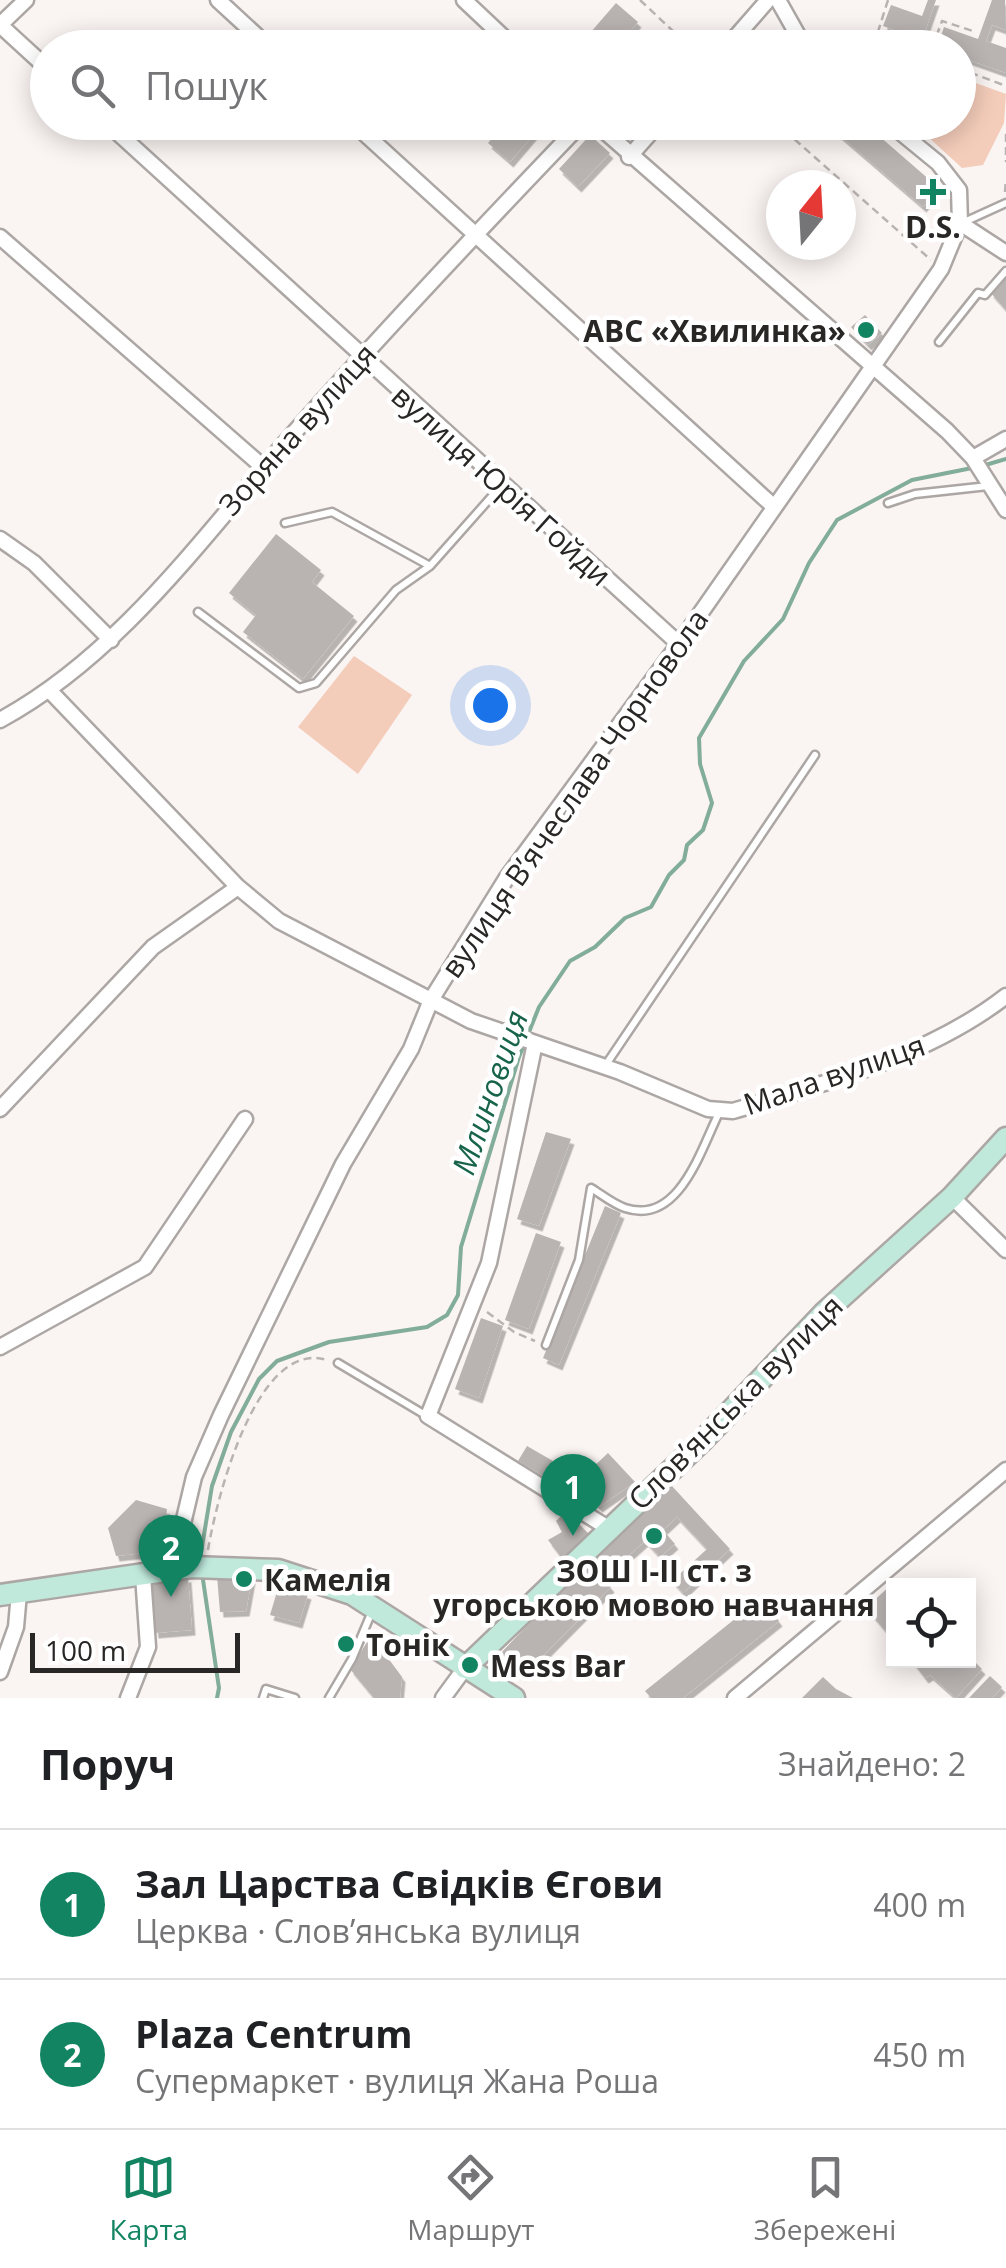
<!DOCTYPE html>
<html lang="uk">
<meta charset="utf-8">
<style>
body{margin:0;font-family:"Open Sans",sans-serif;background:#f6f6f6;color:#202124}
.controls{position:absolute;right:30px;bottom:30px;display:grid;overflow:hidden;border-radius:0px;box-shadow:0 5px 25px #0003}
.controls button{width:90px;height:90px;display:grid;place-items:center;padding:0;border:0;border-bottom:2px solid #e0e0e0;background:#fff;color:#202124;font:50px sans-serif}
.compass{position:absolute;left:766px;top:170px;width:90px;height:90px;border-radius:50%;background:#fff;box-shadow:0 5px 25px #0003;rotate:18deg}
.scale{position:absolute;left:30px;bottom:25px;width:210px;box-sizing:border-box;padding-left:10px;border:5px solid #292726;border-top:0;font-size:28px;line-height:35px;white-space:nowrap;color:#292726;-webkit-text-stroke:8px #fff;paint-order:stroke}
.you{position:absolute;left:490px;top:705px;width:35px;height:35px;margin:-25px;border:8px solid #fff;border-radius:50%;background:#1a73e8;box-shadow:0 0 0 15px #1a73e833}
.badge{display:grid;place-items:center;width:65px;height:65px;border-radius:50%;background:#138462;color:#fff;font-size:32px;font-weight:700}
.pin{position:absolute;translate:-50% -82px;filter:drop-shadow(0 2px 5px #0008)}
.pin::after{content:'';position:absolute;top:52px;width:35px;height:30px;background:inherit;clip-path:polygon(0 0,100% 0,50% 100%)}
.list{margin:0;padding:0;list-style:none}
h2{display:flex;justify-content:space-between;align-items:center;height:130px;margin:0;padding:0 40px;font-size:42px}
h2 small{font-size:32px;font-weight:400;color:#757577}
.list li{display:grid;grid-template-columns:65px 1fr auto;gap:30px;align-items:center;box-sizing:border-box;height:150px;padding:0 40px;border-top:2px solid #e0e0e0}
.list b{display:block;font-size:38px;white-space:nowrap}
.list p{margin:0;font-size:32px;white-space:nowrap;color:#757577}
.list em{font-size:32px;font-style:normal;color:#757577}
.icon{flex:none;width:55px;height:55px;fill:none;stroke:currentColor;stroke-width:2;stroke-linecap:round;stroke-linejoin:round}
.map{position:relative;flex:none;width:1006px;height:1698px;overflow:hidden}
.search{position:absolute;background:#fff;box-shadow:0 5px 25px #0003;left:30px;right:30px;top:30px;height:110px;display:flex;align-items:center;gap:25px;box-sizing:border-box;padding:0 35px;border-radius:55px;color:#757577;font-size:38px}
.sheet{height:430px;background:#fff}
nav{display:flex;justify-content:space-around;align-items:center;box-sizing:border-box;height:140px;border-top:2px solid #e0e0e0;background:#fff;font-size:28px;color:#757577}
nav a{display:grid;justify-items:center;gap:5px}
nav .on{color:#138462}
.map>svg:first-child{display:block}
</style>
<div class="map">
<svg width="1006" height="1698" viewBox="0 0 1006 1698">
<defs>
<filter id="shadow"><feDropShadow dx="3.5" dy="5.5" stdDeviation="0" flood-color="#0004"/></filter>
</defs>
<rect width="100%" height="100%" fill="#faf4f2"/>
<path fill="#f4ccba" d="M959 77 1006 94 1004 123 983 165 962 168 913 123 958 122Z
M354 656 412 695 358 774 298 727Z"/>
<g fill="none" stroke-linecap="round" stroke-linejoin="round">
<path stroke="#81ad9a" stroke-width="4" d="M982 466 1006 459
M200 1559 212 1486 231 1432 259 1379 277 1361 329 1342 427 1327 447 1315 458 1295 461 1247 519 1057 539 1007 570 961 595 947 625 918 651 907 669 875 684 860 687 845 703 830 712 803 700 764 699 738 744 661 783 619 809 563 837 520 912 480 972 468
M202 1573 219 1688 217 1698"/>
</g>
<path fill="#b9b4b2" filter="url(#shadow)" d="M928 0H936L922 40 883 26 891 5 922 16Z
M992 0H1005L1006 30 992 25 986 41 1006 48V73L958 56V48H937L944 27 978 39Z
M616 3 638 22 616 48H577Z
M752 30 772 48H737Z
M505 122H544L510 162 488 143Z
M834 122H863L939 188 923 207 830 127Z
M590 135 610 153 578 187 559 169Z
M1006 277V310L990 292Z
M865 315 882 333 868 345 851 327Z
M276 534 321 570 312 582 354 616 303 679 243 632 256 615 229 593Z
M546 1132 571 1139 539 1226 517 1219Z
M605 1206 621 1213 559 1365 543 1358Z
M536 1233 561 1242 529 1329 505 1320Z
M481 1318 503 1326 479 1398 455 1389Z
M527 1446 553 1461 544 1476 518 1461Z
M608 1453 635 1482 599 1507 571 1478 585 1465 590 1470Z
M671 1485 730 1549 683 1593 672 1581 707 1549 677 1517 663 1530 675 1544 660 1557 645 1541 603 1578 611 1587 523 1676 499 1655 588 1561Z
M136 1500 167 1509 163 1543 153 1552 116 1556 108 1528Z
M566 1511 590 1535 564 1561 548 1540 562 1532 556 1521Z
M217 1576 252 1578 246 1611 220 1612Z
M188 1577 192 1630 155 1633 150 1579Z
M895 1581 899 1586H894V1641L866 1608Z
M279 1585 308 1594 299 1623 270 1615Z
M761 1598 779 1621 683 1698H651L645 1691Z
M369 1639 375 1646 376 1642 402 1677 400 1698H374L350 1669Z
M968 1655 982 1669 956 1698 930 1675 925 1678 911 1660H968Z
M990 1676 1002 1687 992 1698H969Z
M823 1677 836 1689 853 1698H802Z"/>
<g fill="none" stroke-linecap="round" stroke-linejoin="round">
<defs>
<path id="lane" d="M962 223 1006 203
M939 342 978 293 985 295 1006 271
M888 503 915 494 988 486
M285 523 332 512 430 566 501 486
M198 612 299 688 316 683 396 590 430 566
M605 1066 815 755
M546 1345 579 1260 591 1188C601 1194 613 1204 625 1208 679 1226 701 1149 719 1113
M338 1363 427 1416
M263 1698 266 1689 295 1698
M329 1698 352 1659 373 1609"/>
<path id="street" d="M218 0 270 48
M464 0 515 48
M778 0 805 48
M0 25 48 69
M0 25 26 0
M726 48 768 0
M106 122 679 644
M352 122 772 505
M594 122 947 431 973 458 1006 510
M629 157 660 122
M960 223 1006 253
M0 237 263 467
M973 458 1006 439
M0 539 34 563 111 640
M51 692 238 887 279 921 471 1021 620 1072 708 1109 733 1111C826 1083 929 1056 1006 996
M0 720C120 655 203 536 292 435 387 328 484 225 583 122
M535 1043 489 1263 428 1416 608 1528
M0 1109 153 947 238 887
M952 1197 1006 1250
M0 1347 145 1267 245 1119
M172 1570 194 1477 221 1415 343 1164 411 1049 431 1000 506 879 679 644 941 269 960 223 959 190 938 163 888 122
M0 1672 16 1627 19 1593
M128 1698 148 1647 143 1575
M443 1698 465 1668
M735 1698 1006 1470"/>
<path id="secondary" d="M0 1595 192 1567 278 1570 352 1594 514 1698
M465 1668 705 1438 824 1313 952 1197 1006 1138"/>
</defs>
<use href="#lane" stroke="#aca7a4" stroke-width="11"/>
<use href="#street" stroke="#aca7a4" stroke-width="19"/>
<use href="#secondary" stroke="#aca7a4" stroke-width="25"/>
<path stroke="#b9b4b2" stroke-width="2.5" stroke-dasharray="8 5" stroke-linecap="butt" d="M640 0 691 48
M888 0 876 38 902 48
M817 43 876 38
M932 48 942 21 976 32
M958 68 1006 86
M775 122 931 260
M1006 134V162
M1005 192 1006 179
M487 1312 514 1332 535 1341
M208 1550C216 1501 256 1338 327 1360"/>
<use href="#lane" stroke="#fff" stroke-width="6"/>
<use href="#street" stroke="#fff" stroke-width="14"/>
<use href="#secondary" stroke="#c0e9dc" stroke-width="20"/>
</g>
<g fill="#138462" stroke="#fff" stroke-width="4">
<path d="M928 177h10v10h10v10h-10v10h-10v-10h-10v-10h10z"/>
<circle cx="866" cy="330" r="10"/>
<circle cx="654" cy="1536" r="10"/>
<circle cx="244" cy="1579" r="10"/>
<circle cx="346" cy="1644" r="10"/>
<circle cx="470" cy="1665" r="10"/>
</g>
<g text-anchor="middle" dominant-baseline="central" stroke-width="9" stroke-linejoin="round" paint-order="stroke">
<g font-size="30" font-weight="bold" fill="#292726" stroke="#fff" text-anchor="start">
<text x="933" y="226" text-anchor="middle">D.S.</text>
<text x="846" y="330" text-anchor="end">АВС «Хвилинка»</text>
<text x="654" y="1570" text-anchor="middle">ЗОШ І-ІІ ст. з<tspan x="654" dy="34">угорською мовою навчання</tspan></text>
<text x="264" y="1579">Камелія</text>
<text x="366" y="1644">Тонік</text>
<text x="490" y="1665">Mess Bar</text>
</g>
<g font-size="30" fill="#292726" stroke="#fff">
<text transform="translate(297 429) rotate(-48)">Зоряна вулиця</text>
<text transform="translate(502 485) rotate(42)">вулиця Юрія Гойди</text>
<text transform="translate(574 793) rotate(-55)">вулиця Вʼячеслава Чорновола</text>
<text transform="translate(834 1074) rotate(-19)">Мала вулиця</text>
<text transform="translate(735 1402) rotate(-45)">Словʼянська вулиця</text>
</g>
<g font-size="32" font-style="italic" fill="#17644b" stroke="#fff">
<text transform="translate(489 1092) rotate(-71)">Млиновиця</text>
</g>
</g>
</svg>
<div class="controls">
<button><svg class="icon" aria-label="locate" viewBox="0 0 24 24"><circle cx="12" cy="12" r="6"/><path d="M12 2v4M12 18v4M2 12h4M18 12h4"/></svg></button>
</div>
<svg class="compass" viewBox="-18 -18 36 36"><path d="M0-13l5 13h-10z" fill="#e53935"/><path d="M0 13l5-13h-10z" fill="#757577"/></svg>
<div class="scale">100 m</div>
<div class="you"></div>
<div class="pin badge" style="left:573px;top:1536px">1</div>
<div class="pin badge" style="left:171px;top:1597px">2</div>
<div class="search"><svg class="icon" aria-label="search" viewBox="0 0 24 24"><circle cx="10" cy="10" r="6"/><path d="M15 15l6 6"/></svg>Пошук</div>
</div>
<section class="sheet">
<h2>Поруч<small>Знайдено: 2</small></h2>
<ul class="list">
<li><span class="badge">1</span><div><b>Зал Царства Свідків Єгови</b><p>Церква · Словʼянська вулиця</p></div><em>400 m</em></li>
<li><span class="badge">2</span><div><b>Plaza Centrum</b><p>Супермаркет · вулиця Жана Роша</p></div><em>450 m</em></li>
</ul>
</section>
<nav>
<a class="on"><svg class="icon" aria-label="map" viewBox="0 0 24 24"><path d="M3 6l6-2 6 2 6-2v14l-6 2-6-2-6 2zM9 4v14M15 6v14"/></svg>Карта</a>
<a><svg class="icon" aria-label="directions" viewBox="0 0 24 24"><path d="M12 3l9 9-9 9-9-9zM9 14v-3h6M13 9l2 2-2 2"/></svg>Маршрут</a>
<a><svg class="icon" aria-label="saved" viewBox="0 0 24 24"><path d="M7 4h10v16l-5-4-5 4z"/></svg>Збережені</a>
</nav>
